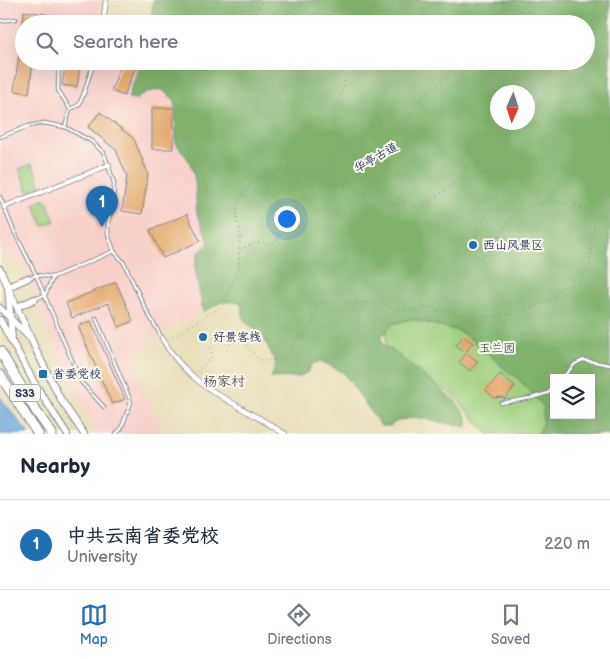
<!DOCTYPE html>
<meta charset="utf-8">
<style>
body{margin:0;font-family:"Balsamiq Sans","LXGW WenKai TC",sans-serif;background:#f6f6f7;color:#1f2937}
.controls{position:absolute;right:15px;bottom:15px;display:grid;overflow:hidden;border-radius:0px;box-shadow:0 5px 20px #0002}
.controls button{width:45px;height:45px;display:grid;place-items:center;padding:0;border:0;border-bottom:1px solid #e0e1e3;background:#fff;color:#1f2937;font:25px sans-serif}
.compass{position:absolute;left:490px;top:85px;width:45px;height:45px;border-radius:50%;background:#fff;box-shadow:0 5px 20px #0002;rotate:183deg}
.you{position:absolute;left:286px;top:218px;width:18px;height:18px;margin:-12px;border:4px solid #fff;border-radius:50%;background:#1a73e8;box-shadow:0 0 0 8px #1a73e833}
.badge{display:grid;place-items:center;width:32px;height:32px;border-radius:50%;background:#1f6fb2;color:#fff;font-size:16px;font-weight:700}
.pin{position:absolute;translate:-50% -41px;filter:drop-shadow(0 1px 2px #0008)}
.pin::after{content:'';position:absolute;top:26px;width:18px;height:15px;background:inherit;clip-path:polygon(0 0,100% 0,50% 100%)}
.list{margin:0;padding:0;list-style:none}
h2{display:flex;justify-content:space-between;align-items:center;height:65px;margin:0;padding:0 20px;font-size:21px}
h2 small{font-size:16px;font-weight:400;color:#747a83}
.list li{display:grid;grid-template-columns:32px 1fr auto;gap:15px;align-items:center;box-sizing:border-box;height:90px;padding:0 20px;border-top:1px solid #e0e1e3}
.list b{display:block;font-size:19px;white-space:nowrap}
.list p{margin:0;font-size:16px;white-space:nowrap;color:#747a83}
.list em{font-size:16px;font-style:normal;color:#747a83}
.icon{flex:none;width:28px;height:28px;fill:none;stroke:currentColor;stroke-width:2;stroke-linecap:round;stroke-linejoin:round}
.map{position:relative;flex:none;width:610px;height:434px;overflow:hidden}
.search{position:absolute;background:#fff;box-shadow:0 5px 20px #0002;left:15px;right:15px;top:15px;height:55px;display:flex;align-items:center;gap:12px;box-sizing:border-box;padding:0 18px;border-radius:28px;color:#747a83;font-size:19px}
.sheet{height:155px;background:#fff}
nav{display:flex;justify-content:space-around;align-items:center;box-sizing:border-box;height:70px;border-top:1px solid #e0e1e3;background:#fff;font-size:14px;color:#747a83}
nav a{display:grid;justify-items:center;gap:2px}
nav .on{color:#1f6fb2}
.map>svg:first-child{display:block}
</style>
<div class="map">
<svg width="610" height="434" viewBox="0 0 610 434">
<rect width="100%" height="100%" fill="#fbf7ec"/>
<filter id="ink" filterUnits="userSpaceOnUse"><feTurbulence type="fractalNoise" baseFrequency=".02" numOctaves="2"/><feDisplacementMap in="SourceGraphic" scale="10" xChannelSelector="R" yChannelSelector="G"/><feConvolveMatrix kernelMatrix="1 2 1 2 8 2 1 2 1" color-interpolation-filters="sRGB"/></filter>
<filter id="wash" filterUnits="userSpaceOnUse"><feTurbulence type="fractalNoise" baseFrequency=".0096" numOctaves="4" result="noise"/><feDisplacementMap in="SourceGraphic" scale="20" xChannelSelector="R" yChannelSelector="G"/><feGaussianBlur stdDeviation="1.12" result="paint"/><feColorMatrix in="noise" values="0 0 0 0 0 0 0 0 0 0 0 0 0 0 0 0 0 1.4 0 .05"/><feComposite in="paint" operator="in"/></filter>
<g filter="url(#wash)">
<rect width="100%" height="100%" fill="#e8deb9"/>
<path fill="#f7d0ca" d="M0 0H101L98 24H24V61H141L128 98 137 99 144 93 161 89 175 100 176 143 190 162 195 179 197 214 209 241 208 245 198 253 195 266 203 312 147 341 132 363 157 417 161 434H98L77 396 23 267 6 259 0 247Z"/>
<path fill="#a0cf7d" stroke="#5e7f6e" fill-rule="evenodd" d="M32 164 41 186 28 191 19 169Z
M46 199 55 221 43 226 34 204Z
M571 247 610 434H488L452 394 385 355 390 276ZM554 378H591V415H554Z"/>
<path fill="#80b26c" stroke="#4e7065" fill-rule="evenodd" d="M153 0H610V434H538L542 425 544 407 516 376 508 372 482 347 459 331 411 319 393 324 381 337 383 346 392 350 457 403 467 418V427L415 417 397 421 390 426H381L344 373 321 361 312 364 308 372 299 377 271 378 276 364 264 338 244 320 241 302H221L203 312 195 267 198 253 208 245 209 241 197 214 195 179 190 162 176 143 175 100 161 89 144 93 137 99 128 98 141 61H586V24H151ZM498 92H528V122H498ZM554 378H591V415H554Z"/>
<path fill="#69a7db" stroke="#426b9c" d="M0 397 29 434H0Z"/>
<g id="blocks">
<path fill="#e4a86a" d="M24 11 86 20V24H23Z
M21 40H24V61H33L29 93 14 91Z
M66 61H81L77 87 62 85Z
M123 61H138L124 96 111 91Z
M152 108H174L173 149H152Z
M100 112 134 139 148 174 142 214 122 211 127 176 116 150 88 127Z
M187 214 200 241 163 258 150 230Z
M116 282 133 321 119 327 108 303 72 318 66 303Z
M91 321 125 399 112 404 78 326Z
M463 336 473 343 465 353 456 345Z
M467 353 478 362 470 371 459 362Z
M500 374 515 386 505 399 502 397 494 398 486 390Z"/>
</g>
</g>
<g filter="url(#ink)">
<use href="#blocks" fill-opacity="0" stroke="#82868c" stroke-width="1"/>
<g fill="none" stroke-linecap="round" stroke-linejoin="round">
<defs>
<path id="lane" d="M0 21 16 19
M22 34H24
M59 61 58 90 70 109
M65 127 70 109 79 105 84 93 94 61
M0 137 29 126 44 123 65 127 91 141 104 153 114 183 113 205 108 223V235L114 251 124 263 146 310 162 338
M0 197 13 229 36 275 81 382 104 407
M30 278 36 275 53 277 114 251
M37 298 45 295 53 277
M96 318 131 402 121 429 116 434
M562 378 575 364 583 360 610 365
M501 403 531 398 548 393 554 387"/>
<path id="street" d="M103 24 106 0
M4 207 109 165
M162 338C184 379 217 394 255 416 265 421 275 428 285 434"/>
<path id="secondary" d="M0 269 36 350 61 400 84 434
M17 307 35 299
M0 308 29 337
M0 320 35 384 67 434
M12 339 8 287 28 278"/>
<path id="highway" d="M0 351 36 411 52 434
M0 375 38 434"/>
</defs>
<use href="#lane" stroke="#82868c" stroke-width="4.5"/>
<use href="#street" stroke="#82868c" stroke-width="6"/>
<use href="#secondary" stroke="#82868c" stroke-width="8"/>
<use href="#highway" stroke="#82868c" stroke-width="11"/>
<path stroke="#82868c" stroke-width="1" stroke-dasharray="1 4" stroke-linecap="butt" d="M237 0 249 19 259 24
M419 0C421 10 428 18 436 24
M249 19 256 13 262 0
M262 24 273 22 288 12 294 0
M345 24 347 12 352 0
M486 24C497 20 503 9 509 0
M517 24 515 10 519 0
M346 61 344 87 337 102 334 113V125L337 136 377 183 397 198 410 206 419 208 427 204 456 182 481 175 497 172 503 175 505 181 478 229 472 248 474 256 481 259C495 247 501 229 514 215 526 203 557 200 573 205 582 208 590 215 598 216 602 217 606 217 610 217
M312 172C317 173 323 175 328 172 337 166 338 146 337 137
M345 184V188C354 190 362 191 370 193 382 198 389 207 404 203
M249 189H252L258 194C270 193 263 186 269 179 273 175 278 172 283 169
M240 250 256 242 272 244C281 236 285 233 284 220L288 217 304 198 302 190 304 185 324 181
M168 340 224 304 239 266V250L241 236 237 218V206L243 195 254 181 268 172 277 169 305 170 310 172 320 179 339 184H345L357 179 371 168 400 157 405 153 408 148 405 131 414 106 422 97 447 78 451 67 456 61
M197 372 212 357 211 347 214 341 224 340 230 344 243 340 257 359 264 361 279 360 288 353 297 339 307 334 313 321 312 315 319 303 331 302 383 303 393 309 412 310 433 307 440 311 457 314 497 317 526 310 557 297 561 287 579 285 582 276 590 266 591 249 594 227 592 218 597 216"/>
<use href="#lane" stroke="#fff" stroke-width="2.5"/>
<use href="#street" stroke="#fff" stroke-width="4.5"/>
<use href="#secondary" stroke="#fff" stroke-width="6"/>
<use href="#highway" stroke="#fff" stroke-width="9"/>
</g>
</g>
<g fill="#1f6fb2" stroke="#fbf7ec" stroke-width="2">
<circle cx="473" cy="245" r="5"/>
<circle cx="203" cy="337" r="5"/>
<rect x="38" y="369" width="10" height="10" rx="2.5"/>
</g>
<g text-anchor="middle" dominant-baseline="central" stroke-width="4" stroke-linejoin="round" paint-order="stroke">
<rect fill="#fbf7ec" stroke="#5e6b89" stroke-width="1" x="10" y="384.5" width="30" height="17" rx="4"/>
<g font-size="11" font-weight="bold" fill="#1b2f5e">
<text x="25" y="393">S33</text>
</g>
<g font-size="12" fill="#1b2f5e" stroke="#fbf7ec">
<text transform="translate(376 158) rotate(-30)">华亭古道</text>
</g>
<g font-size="12" fill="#1b2f5e" stroke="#fbf7ec" text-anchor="start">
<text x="483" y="245">西山风景区</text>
<text x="213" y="337">好景客栈</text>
<text x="53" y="374">省委党校</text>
</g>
<g font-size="12" fill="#3c5766" stroke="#fbf7ec">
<text x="497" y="348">玉兰园</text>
</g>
<g font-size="14" fill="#615962" stroke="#fbf7ec">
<text x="224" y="381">杨家村</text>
</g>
</g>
</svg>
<div class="controls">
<button><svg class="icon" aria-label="layers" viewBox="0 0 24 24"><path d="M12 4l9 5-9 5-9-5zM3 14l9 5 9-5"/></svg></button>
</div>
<svg class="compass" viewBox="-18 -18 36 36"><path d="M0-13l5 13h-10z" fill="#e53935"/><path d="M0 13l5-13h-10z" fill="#747a83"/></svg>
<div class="you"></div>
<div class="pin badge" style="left:102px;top:227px">1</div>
<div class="search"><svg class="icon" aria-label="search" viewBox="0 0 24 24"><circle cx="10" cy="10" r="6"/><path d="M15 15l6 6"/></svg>Search here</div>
</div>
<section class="sheet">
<h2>Nearby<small></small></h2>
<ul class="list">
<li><span class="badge">1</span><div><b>中共云南省委党校</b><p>University</p></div><em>220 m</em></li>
</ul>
</section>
<nav>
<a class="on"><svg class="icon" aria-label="map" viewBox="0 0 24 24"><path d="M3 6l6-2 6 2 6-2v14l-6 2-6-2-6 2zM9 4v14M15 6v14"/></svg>Map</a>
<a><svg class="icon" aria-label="directions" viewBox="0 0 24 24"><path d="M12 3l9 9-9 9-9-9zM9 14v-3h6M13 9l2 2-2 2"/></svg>Directions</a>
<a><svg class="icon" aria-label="saved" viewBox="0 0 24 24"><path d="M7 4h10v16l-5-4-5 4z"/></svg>Saved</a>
</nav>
